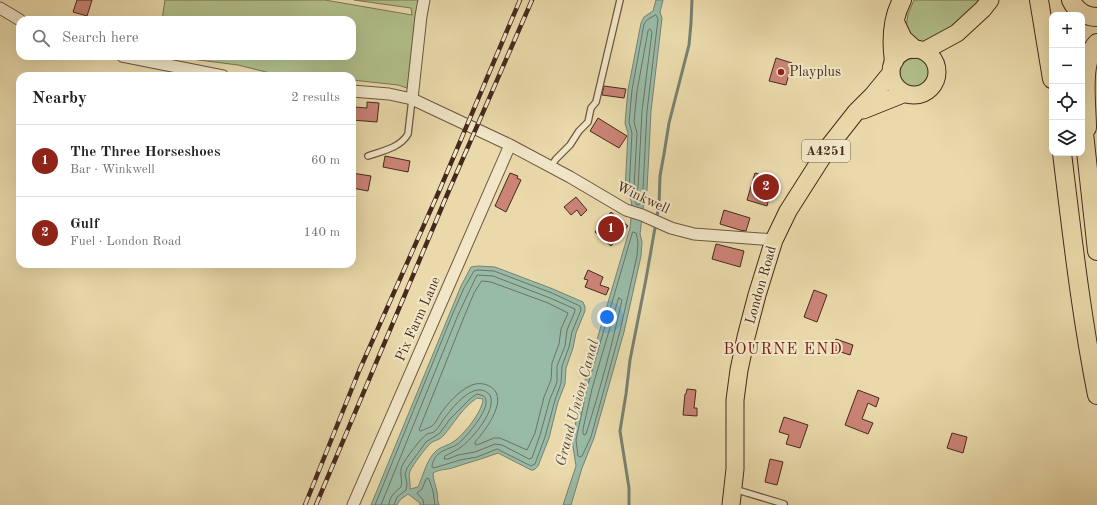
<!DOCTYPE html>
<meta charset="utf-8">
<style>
body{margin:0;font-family:"Old Standard TT",serif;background:#f2f2f2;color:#222}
.controls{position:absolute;right:12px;top:12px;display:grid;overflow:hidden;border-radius:8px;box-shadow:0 4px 16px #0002}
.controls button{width:36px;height:36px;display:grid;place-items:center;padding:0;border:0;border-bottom:1px solid #e0e0e0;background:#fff;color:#222;font:20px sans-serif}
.you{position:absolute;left:607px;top:317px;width:14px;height:14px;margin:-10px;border:3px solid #fff;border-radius:50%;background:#1a73e8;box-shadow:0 0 0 6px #1a73e833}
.badge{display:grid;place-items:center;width:26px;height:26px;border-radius:50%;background:#8f2418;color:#fff;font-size:13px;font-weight:700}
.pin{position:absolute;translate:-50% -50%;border:2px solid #fff;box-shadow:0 1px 4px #0006}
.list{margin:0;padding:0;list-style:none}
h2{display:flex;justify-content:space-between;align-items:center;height:52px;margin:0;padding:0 16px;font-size:17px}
h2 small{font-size:13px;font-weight:400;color:#767676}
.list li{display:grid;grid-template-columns:26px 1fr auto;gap:12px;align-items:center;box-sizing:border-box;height:72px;padding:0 16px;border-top:1px solid #e0e0e0}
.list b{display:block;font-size:15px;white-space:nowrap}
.list p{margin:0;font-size:13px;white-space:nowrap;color:#767676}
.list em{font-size:13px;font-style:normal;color:#767676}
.icon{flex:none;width:22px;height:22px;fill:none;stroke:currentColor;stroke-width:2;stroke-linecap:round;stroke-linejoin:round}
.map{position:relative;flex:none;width:1097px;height:505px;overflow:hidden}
.search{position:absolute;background:#fff;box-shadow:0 4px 16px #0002;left:16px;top:16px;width:340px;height:44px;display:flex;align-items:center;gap:10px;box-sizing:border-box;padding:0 14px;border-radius:12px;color:#767676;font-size:15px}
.panel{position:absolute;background:#fff;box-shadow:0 4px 16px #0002;left:16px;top:72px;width:340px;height:196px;border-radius:12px}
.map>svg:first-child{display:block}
</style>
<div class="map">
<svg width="1097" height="505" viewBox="0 0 1097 505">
<rect width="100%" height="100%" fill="#eadaab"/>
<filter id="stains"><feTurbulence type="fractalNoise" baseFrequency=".005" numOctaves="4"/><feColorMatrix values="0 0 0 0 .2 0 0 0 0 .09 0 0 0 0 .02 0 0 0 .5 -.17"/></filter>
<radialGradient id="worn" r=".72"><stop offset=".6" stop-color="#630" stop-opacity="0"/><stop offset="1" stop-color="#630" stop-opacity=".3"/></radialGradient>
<path fill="#b2c18c" stroke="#7c7554" d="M165 0H325L412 15 411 8 354 0H421L407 88 398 85 352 80V76H298L274 74 238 65 168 56H352V20H162Z
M914 0H980L963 20 925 45 911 39 906 27 908 14Z
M900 73a15 15 0 1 1 30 0a15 15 0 1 1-30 0Z"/>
<path fill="#98bba8" stroke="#778170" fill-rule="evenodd" d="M656 0H663L660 12 662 18 651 111 647 190 644 201 640 234 642 242 641 256 624 332 594 438 582 468 571 505H563L576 466 572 440 583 387 630 228 632 206 631 200 625 191 628 133 625 123 628 90 641 23 644 17 653 11Z
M478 266 495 267 553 289 583 302 585 307V311L576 333 573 348 566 368 565 384 558 402 549 438 538 466 534 470H531L498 453C482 459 467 463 452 468 445 470 440 469 433 473 433 480 436 486 437 492 438 497 437 500 439 505H420V503L408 494 400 500 397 505H371L461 286 471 267ZM477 398 483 399C483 411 463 436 453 442 447 446 439 447 434 453 426 462 423 476 418 487L410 489C411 483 408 477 410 471 413 465 426 447 431 443 435 440 440 440 444 435 454 423 463 407 477 398Z"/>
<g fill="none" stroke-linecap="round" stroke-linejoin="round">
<path stroke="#6f7262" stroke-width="1" d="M656 15 658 19 647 111 643 189 640 204 637 205 629 190 632 133 629 122 632 90 644 24 647 20Z
M650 29 652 32 642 111 638 188 636 191 634 188 637 133 634 122 637 91 648 31Z
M633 232 636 233 638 242 637 256 620 331 591 437 582 456 580 457 578 456 576 440 587 388Z
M482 281 491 282 548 303 568 313 561 329 559 344 552 363 551 380 544 397 535 433 527 450 500 438H494L477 445 475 444V442C485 431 513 395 487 385 482 383 475 383 470 386 459 391 448 403 441 413 438 417 436 423 432 426 429 428 424 429 421 431L419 430 464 317 474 293Z
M619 298 622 300C612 345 600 390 586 434L584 435 583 433V429L592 389Z
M375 505 453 313 464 288 474 271 478 270 494 271 552 293 580 306 581 310 572 332 569 347 562 366 561 383 555 400 545 437 535 464 531 466 497 449 477 457 460 460 434 468 432 467C432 463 435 457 438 454 444 449 452 448 458 444 466 437 494 406 484 396L477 394 471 398 450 419 440 433 426 442 407 468 405 474 407 484 406 490 397 497 394 505
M381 505 458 315 477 275 493 276 550 298 575 309V311L567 330 565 346 557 366V382L550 399 540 435 532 458 529 459 502 445 495 444 475 452 458 455 448 459H444L445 456C450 453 456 451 461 447 473 438 497 410 490 395 475 379 455 405 446 416 442 420 440 427 435 431 433 433 430 433 427 434 421 438 405 459 402 466 399 474 403 480 401 487 395 492 389 497 389 505
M424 505 423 500 417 493 422 489 426 479 427 478 429 479 433 491 435 505"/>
<path stroke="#778170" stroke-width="3" d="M629 505V488L620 431 626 394 630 360 646 279 659 205 660 176 664 154 669 123 689 45 691 23 692 0"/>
</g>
<path fill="#cc8477" stroke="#46291c" d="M77 0H92L87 16 73 12Z
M776 58 792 63 786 85 769 81Z
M604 86 626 89 624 98 602 95Z
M367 102 379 103 377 122 352 120 354 107 367 108Z
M598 118 627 136 619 148 590 131Z
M385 156 410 161 408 172 383 167Z
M352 173 371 176 368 191 352 188Z
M510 173 518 176 517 178 521 180 506 212 495 206Z
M755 173 774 178 767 206 747 200Z
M576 197 587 210 581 216 577 210 571 215 564 207Z
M724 210 750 218 746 231 740 230 720 224Z
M611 212 628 226 611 246 595 232Z
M716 244 744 251 740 267 712 259Z
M588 270 603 277 600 285 609 288 606 295 585 287 588 280 584 279Z
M814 290 827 295 817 322 804 317Z
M836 339 853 345 850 355 832 349Z
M687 389 696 390 694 408H697V416L683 415 685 394H686Z
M858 390 879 398 876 407 868 403 862 419 873 423 868 434 845 425Z
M784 417 808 425 800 448 786 444 789 435 779 432Z
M952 433 967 437 963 453 947 448Z
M770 459 783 462 777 485 765 482Z"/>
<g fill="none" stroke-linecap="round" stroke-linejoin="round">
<defs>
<path id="service" d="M368 156C382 151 400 148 408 134L412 99
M551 166 556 159 570 145 579 131 588 122 591 108 596 102 620 0
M734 489 784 504"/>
<path id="minor" d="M0 8 20 20
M122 56 223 76
M352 91 389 94 412 99 510 145 570 177 626 210 642 215 671 228 694 234 774 240
M412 99 421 16 424 0
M353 505 510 145"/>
<path id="primary" d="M891 72a23 23 0 1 1 46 0a23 23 0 1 1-46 0Z
M924 51 957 33 983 9 990 0
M863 110 903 94
M731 505 735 469V400L739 370 746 337 757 295 774 240 788 211 830 145 856 112 873 95 891 73"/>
<path id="trunk" d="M1039 0 1052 79
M1071 0C1076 11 1086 17 1097 17
M895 22 903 39 914 49
M894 61C891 40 892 19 902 0
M1082 115 1097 251
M1087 128C1087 104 1080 61 1097 43
M1062 153C1072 234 1081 315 1097 395"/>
</defs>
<use href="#service" stroke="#6f5540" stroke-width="8"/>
<use href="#minor" stroke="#6f5540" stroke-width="13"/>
<use href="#primary" stroke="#46291c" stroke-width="19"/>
<use href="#trunk" stroke="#46291c" stroke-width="20"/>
<use href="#service" stroke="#f1e7c8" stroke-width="5.5"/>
<use href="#minor" stroke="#f1e7c8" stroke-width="11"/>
<use href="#primary" stroke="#eadaab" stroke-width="17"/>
<use href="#trunk" stroke="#eadaab" stroke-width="18"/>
<defs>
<path id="rail" d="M305 505 359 371 440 189 520 0
M316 505 447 195 532 0"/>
</defs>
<use href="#rail" stroke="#46291c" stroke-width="4.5"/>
<use href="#rail" stroke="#f1e7c8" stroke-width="3" stroke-dasharray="9" stroke-linecap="butt"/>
</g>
<circle fill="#8f2418" stroke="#f1e7c8" stroke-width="1.5" cx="781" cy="72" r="4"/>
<g text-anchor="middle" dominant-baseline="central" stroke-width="4" stroke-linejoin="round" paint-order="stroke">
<rect fill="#f1e7c8" stroke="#796250" stroke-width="1" x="802" y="140" width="48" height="22" rx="3"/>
<g font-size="13" font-weight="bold" fill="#46291c">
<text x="826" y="151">A4251</text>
</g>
<g font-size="14" fill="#46291c" stroke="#f1e7c8" text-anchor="start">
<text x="789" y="72">Playplus</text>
</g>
<g font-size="14" fill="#46291c" stroke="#f1e7c8">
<text transform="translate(643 198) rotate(25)">Winkwell</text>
<text transform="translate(761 285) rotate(-74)">London Road</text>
<text transform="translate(418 319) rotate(-66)">Pix Farm Lane</text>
</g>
<g font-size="15" font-style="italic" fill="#5a4e3f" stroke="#f1e7c8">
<text transform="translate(578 403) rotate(-75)">Grand Union Canal</text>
</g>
<g font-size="16" letter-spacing="1" fill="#7a1f14" stroke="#f1e7c8">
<text x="783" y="350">BOURNE END</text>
</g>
</g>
<rect width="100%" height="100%" filter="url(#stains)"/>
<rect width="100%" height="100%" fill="url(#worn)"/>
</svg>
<div class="controls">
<button>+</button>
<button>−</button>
<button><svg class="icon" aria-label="locate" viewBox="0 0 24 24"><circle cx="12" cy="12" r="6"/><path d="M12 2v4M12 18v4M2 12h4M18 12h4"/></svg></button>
<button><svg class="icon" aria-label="layers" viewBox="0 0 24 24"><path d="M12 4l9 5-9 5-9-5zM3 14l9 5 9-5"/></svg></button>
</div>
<div class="you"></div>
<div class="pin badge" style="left:611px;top:229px">1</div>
<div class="pin badge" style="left:766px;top:187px">2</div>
<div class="search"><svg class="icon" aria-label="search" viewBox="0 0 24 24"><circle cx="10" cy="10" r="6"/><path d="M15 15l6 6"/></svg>Search here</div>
<section class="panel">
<h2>Nearby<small>2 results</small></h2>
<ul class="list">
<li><span class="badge">1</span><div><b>The Three Horseshoes</b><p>Bar · Winkwell</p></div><em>60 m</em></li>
<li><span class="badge">2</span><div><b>Gulf</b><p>Fuel · London Road</p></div><em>140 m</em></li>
</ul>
</section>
</div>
